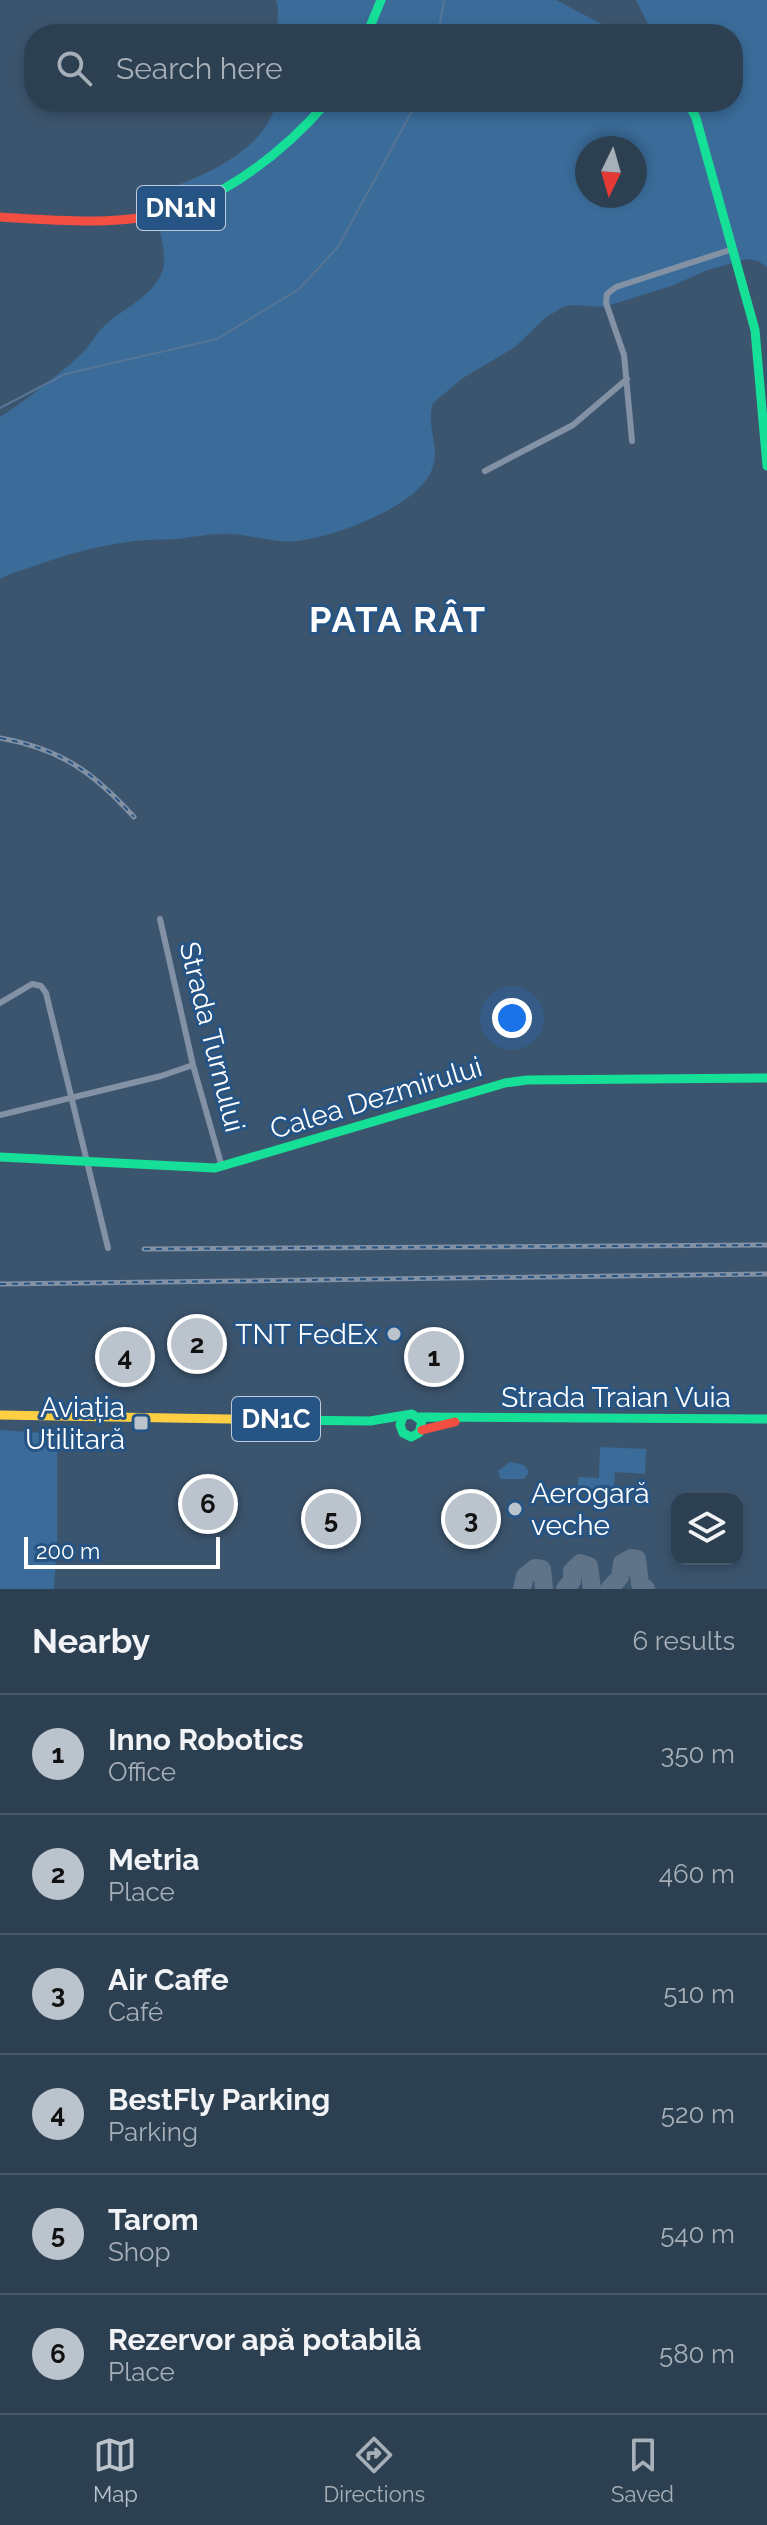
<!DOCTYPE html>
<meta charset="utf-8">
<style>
body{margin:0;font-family:Raleway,sans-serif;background:#394b5c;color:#f1f3f6}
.controls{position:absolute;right:24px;bottom:24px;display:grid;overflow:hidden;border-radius:16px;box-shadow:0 4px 12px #0003}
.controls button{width:72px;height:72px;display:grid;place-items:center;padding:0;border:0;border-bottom:2px solid #485969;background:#2d4052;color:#f1f3f6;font:40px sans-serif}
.compass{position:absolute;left:575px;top:136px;width:72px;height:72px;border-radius:50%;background:#2d4052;box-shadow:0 4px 12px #0003;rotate:185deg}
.scale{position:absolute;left:24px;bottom:20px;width:196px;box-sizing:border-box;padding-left:8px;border:4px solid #fff;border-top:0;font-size:22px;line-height:28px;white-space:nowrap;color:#fff;-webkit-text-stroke:6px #265484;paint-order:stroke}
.you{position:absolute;left:512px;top:1018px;width:28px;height:28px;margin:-20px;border:6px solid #fff;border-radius:50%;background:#1a73e8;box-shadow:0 0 0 12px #1a73e833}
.badge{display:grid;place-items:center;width:52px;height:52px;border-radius:50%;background:#bbc4cc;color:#111;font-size:26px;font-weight:700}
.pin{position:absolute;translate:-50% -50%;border:4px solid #fff;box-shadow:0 2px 8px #0006}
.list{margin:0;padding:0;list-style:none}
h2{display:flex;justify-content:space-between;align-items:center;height:104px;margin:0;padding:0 32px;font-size:34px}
h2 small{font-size:26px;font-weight:400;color:#a7afb8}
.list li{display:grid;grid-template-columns:52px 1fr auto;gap:24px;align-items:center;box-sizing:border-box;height:120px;padding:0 32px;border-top:2px solid #485969}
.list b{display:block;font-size:30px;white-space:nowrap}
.list p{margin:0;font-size:26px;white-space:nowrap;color:#a7afb8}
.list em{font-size:26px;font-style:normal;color:#a7afb8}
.icon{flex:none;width:44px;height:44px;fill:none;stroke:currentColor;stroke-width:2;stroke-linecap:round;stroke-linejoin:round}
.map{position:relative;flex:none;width:767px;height:1589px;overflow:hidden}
.search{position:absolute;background:#2d4052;box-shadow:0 4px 12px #0003;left:24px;right:24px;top:24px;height:88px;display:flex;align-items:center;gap:20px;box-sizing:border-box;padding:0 28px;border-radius:32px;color:#a7afb8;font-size:30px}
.sheet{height:824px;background:#2d4052}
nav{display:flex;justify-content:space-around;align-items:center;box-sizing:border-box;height:112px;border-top:2px solid #485969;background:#2d4052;font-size:22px;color:#a7afb8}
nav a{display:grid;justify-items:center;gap:4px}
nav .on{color:#bbc4cc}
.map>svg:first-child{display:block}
</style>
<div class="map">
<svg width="767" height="1589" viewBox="0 0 767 1589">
<rect width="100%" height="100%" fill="#3c556e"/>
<path fill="#3a6b99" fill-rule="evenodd" d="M276 0H556L621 34H277L278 9Z
M636 0H767V267L758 261 747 259 708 270 671 286 604 307 573 305 563 307 545 318 515 347 463 378 433 403C425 429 443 450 430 474 411 509 336 536 297 541 277 544 252 535 231 534 213 533 195 537 177 539 161 540 144 539 128 542 96 546 65 555 34 566 23 570 10 573 0 579V417C24 402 67 369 86 349 92 341 98 332 105 325 124 308 152 297 162 272 171 250 148 213 163 195 170 186 185 183 195 178 228 164 269 139 276 102H733V34H653ZM587 148H635V196H587Z
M0 1430 57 1434V1541L54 1589H0Z
M600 1447 646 1449 645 1474 615 1472 614 1490 578 1487V1477L599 1478Z
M510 1462 524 1465 529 1472 524 1479H501L498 1471Z"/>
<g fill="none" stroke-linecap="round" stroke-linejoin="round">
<path stroke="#567596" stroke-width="2" d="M438 34 444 0
M0 408 65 374 217 339 299 289 338 247 417 102"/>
<path stroke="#5f7489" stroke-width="18" d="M522 1589 525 1576 535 1568 542 1569 544 1589
M565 1589 572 1581V1571L580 1563 589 1566 592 1589
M609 1589 620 1577 622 1563 631 1558 637 1559 640 1584 646 1589"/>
<path stroke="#8292a4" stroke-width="6" d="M632 441 624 355 606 303 607 294 616 287 733 249
M485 471 573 425 627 379
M160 919 193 1065 222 1167
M0 1003 32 984 41 986 46 993 108 1248
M0 1115 161 1076 193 1065"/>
<path stroke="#16e098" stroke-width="9" d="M367 34 381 0
M688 102 696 118 755 330 767 466
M194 204C247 180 289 146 327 102
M0 1157 215 1168 505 1083 527 1080 767 1078
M420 1417 767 1419
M282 1420 370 1421 412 1414 422 1421 419 1433 411 1437 403 1433 400 1425 403 1417"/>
<path stroke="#ffcf43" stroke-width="9" d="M0 1415 282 1420"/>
<path stroke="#f24e42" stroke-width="9" d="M0 217C64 221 132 228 194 204
M422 1430 455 1422"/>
<defs>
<path id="rail" d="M0 738C61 749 93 772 134 817
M144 1249 767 1245
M0 1284 767 1274"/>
</defs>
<use href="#rail" stroke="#8292a4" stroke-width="5"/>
<use href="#rail" stroke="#265484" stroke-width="2" stroke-dasharray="6" stroke-linecap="butt"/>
</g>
<g fill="#bbc4cc" stroke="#265484" stroke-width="3">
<circle cx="394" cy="1334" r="8"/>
<rect x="133" y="1415" width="16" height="16" rx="4"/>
<circle cx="515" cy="1509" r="8"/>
</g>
<g text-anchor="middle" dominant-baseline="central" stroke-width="6" stroke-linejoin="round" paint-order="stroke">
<g fill="#265484" stroke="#beccda" stroke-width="2">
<rect x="137" y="186" width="88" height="44" rx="6"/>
<rect x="232" y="1397" width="88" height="44" rx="6"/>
</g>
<g font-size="26" font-weight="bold" fill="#fff">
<text x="181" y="208">DN1N</text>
<text x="276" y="1419">DN1C</text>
</g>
<g font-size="28" fill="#fff" stroke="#265484">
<text transform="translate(212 1037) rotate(76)">Strada Turnului</text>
<text transform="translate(376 1098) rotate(-17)">Calea Dezmirului</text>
<text x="616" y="1397">Strada Traian Vuia</text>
</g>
<g font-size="28" fill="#fff" stroke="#265484" text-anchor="end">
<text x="378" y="1334">TNT FedEx</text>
<text x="125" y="1407">Aviația<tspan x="125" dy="32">Utilitară</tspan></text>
<text x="531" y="1493" text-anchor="start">Aerogară<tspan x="531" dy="32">veche</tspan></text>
</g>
<g font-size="36" font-weight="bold" letter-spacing="2" fill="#fff" stroke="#265484">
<text x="398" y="619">PATA RÂT</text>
</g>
</g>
</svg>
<div class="controls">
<button><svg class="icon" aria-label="layers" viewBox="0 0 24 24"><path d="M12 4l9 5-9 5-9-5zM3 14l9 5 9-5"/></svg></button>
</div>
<svg class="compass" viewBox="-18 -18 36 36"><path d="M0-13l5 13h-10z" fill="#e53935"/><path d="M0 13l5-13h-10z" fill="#a7afb8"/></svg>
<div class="scale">200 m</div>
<div class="you"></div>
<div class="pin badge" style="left:434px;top:1357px">1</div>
<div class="pin badge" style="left:197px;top:1344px">2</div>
<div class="pin badge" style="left:471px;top:1519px">3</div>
<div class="pin badge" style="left:125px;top:1357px">4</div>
<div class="pin badge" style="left:331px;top:1519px">5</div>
<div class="pin badge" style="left:208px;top:1504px">6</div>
<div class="search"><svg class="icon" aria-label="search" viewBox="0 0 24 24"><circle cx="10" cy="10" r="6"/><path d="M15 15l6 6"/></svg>Search here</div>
</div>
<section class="sheet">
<h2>Nearby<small>6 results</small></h2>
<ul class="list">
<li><span class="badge">1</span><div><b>Inno Robotics</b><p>Office</p></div><em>350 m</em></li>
<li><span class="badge">2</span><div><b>Metria</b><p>Place</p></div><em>460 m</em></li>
<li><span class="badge">3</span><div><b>Air Caffe</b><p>Café</p></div><em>510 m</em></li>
<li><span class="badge">4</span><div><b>BestFly Parking</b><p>Parking</p></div><em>520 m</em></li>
<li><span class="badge">5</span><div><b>Tarom</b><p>Shop</p></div><em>540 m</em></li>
<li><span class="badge">6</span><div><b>Rezervor apă potabilă</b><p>Place</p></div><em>580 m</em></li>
</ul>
</section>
<nav>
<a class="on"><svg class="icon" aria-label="map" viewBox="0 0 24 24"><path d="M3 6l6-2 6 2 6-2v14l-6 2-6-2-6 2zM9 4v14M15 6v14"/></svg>Map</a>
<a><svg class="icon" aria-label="directions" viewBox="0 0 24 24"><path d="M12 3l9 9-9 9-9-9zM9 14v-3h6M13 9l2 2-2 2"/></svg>Directions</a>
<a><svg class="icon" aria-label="saved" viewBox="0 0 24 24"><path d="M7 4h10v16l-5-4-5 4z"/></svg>Saved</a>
</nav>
